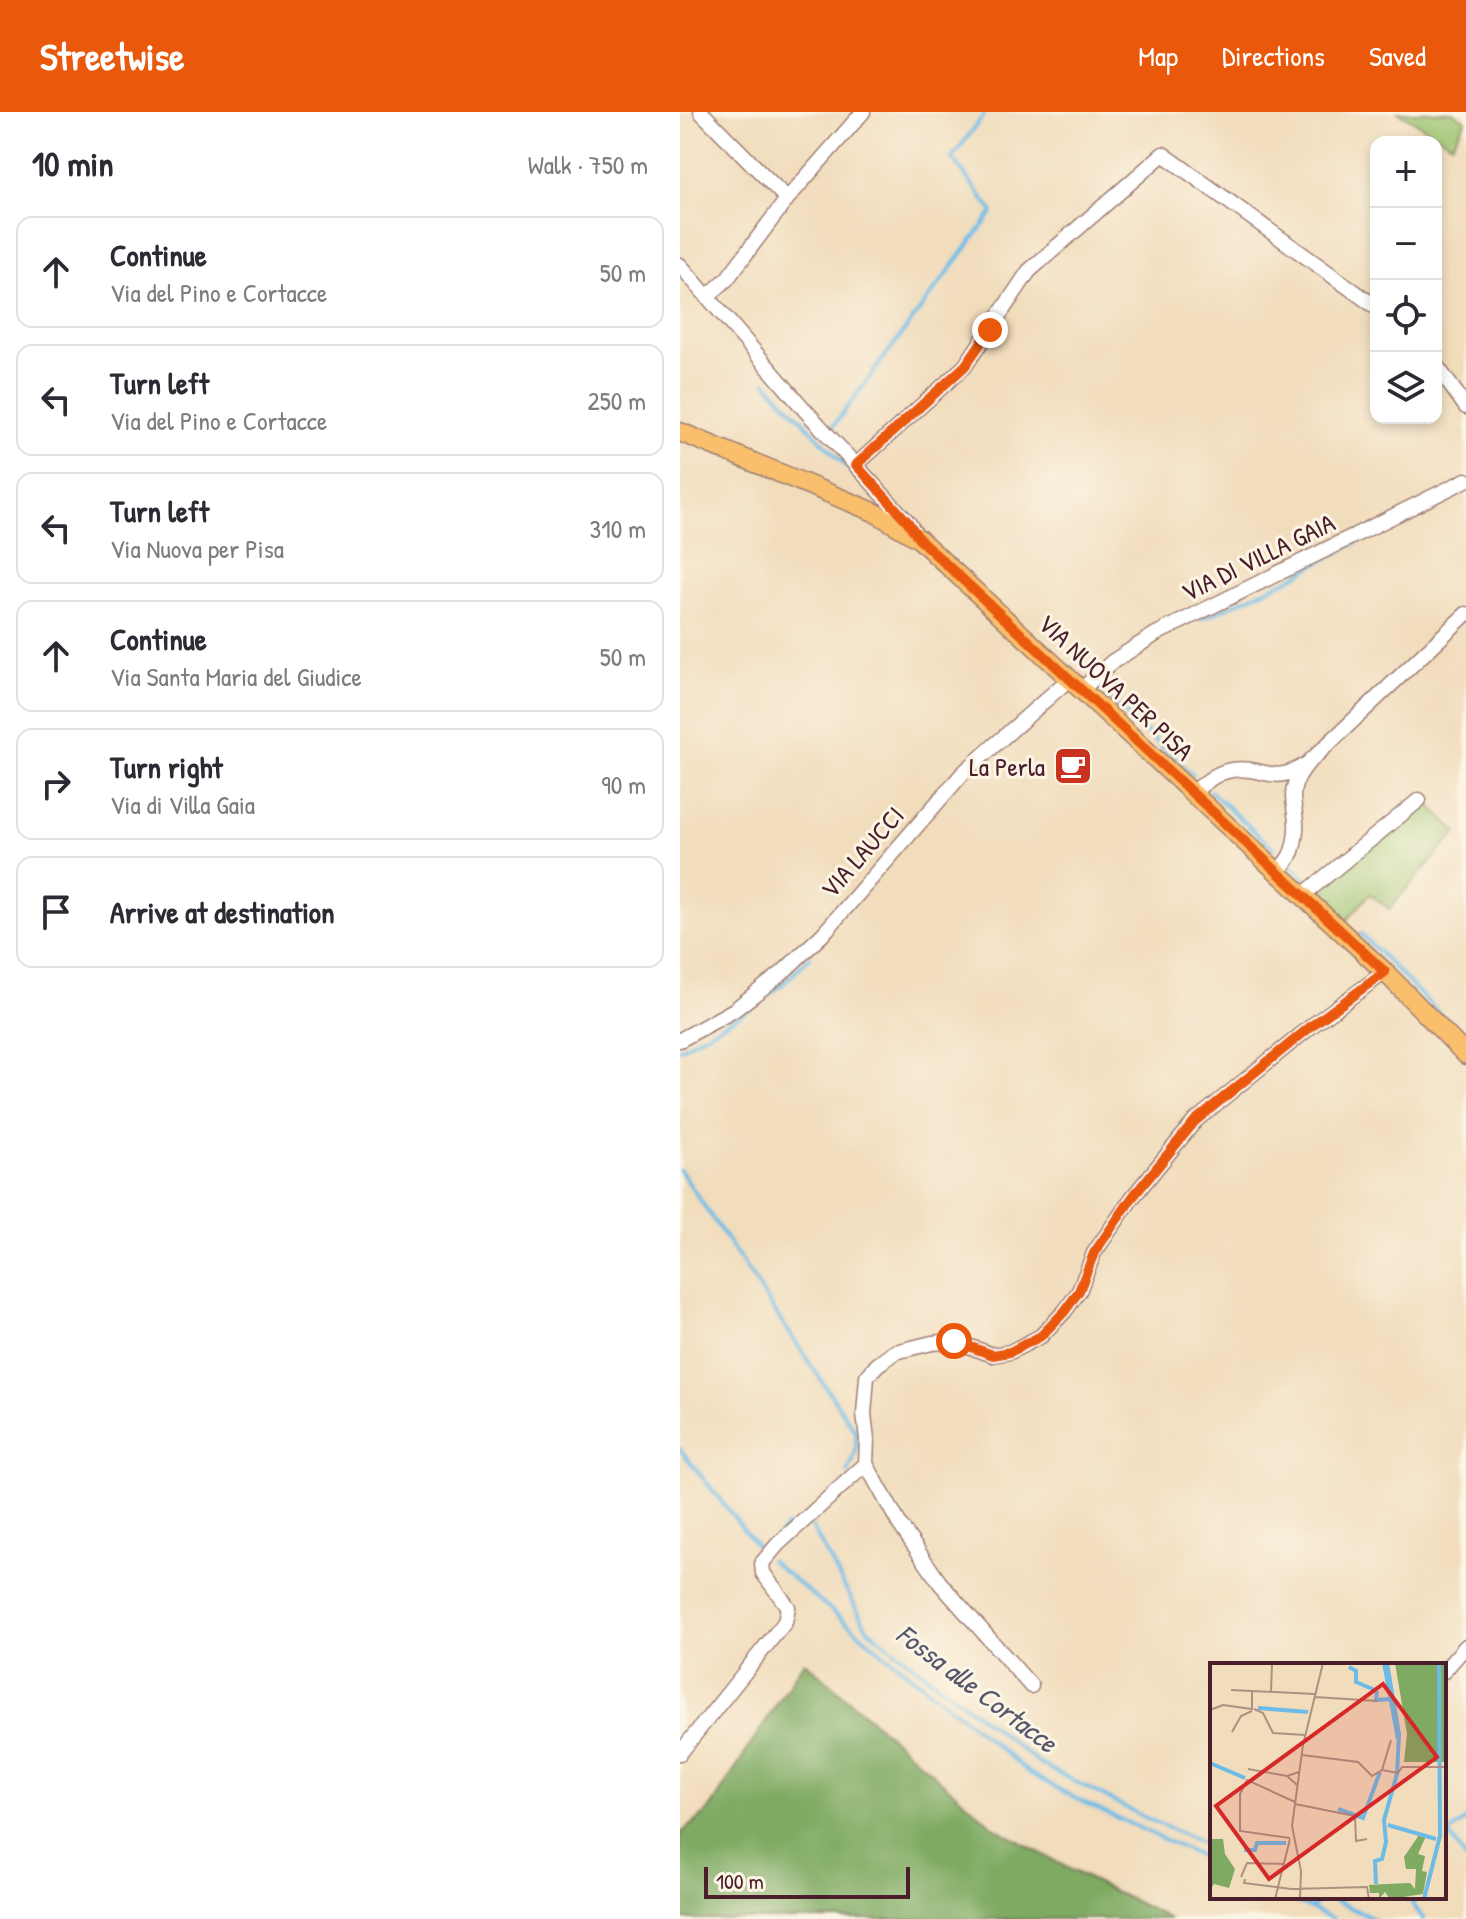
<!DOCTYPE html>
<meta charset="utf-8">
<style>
body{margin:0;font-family:"Patrick Hand",sans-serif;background:#f7f7f7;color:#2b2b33}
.controls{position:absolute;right:24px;top:24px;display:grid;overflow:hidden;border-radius:16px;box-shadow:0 4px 12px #0003}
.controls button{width:72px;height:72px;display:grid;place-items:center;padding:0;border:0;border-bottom:2px solid #e1e1e2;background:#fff;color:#2b2b33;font:40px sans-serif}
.scale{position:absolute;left:24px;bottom:20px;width:206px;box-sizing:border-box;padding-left:8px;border:4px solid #4a1f2b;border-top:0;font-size:22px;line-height:28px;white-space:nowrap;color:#4a1f2b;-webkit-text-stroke:6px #fcf5e5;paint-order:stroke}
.stop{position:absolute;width:24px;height:24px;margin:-18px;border:6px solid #ea580c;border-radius:50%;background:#fff}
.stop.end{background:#ea580c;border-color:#fff;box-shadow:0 2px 8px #0008}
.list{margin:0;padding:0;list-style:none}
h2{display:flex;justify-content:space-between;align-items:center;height:104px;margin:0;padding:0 32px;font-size:34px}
h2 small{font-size:26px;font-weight:400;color:#7c7c81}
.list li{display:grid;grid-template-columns:52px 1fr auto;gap:24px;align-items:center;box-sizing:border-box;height:112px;margin:0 16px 16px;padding:0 16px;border:2px solid #e1e1e2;border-radius:16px}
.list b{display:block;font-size:30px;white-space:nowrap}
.list p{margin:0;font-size:26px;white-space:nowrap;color:#7c7c81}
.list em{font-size:26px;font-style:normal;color:#7c7c81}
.icon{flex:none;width:44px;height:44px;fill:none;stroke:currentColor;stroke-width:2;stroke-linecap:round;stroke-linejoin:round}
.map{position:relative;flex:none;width:786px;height:1807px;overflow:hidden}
header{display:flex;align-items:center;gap:48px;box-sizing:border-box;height:112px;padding:0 40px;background:#ea580c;color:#fff}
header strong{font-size:38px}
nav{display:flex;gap:44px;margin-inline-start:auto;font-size:28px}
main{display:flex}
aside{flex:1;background:#fff}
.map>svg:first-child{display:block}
</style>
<header>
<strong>Streetwise</strong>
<nav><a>Map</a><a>Directions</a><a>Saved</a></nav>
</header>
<main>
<aside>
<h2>10 min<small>Walk · 750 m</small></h2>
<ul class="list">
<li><svg class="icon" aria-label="ahead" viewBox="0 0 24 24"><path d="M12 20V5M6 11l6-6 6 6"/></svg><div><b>Continue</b><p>Via del Pino e Cortacce</p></div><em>50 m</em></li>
<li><svg class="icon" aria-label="left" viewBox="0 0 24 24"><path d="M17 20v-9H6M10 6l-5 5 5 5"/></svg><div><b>Turn left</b><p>Via del Pino e Cortacce</p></div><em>250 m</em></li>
<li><svg class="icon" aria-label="left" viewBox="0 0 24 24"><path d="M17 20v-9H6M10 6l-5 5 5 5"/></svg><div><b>Turn left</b><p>Via Nuova per Pisa</p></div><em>310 m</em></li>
<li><svg class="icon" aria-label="ahead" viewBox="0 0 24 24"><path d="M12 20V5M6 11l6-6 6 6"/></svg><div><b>Continue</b><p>Via Santa Maria del Giudice</p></div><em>50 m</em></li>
<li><svg class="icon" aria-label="right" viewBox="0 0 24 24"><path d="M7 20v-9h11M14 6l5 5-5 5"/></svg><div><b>Turn right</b><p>Via di Villa Gaia</p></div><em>90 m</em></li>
<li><svg class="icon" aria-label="arrive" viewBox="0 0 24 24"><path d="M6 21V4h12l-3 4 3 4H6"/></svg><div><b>Arrive at destination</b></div></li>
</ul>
</aside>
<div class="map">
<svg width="786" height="1807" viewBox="0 0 786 1807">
<rect width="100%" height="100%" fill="#fcf5e5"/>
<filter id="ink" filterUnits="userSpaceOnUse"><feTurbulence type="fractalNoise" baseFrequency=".0125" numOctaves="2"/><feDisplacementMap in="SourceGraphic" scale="16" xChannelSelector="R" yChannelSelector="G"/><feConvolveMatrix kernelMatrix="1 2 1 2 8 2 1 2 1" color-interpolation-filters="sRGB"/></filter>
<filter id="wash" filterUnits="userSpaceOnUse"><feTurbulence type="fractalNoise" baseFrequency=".006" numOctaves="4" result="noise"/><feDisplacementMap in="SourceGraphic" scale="32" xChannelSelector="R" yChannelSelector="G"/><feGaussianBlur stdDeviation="1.8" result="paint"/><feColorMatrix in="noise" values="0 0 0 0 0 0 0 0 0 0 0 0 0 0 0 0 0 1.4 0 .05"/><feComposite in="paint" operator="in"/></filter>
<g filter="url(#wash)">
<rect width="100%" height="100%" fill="#f1dcbb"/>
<path fill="#9dc46f" stroke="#74724d" stroke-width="2" d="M718 0H772L786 8 772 32Z
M746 689 777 720 709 797 690 782 665 810 631 778Z"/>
<path fill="#7eaa62" stroke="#646446" stroke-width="2" d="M124 1549 314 1715 393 1759 490 1807H0V1722L30 1697Z"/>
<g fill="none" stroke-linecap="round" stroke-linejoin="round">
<path stroke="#6bbbe6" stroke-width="4" d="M86 270 182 371
M154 313 313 100 272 46 306 0
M522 507 609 467 682 427
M426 564 418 576 513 663
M530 679 594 737
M611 753 628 770
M681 822 786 929
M0 937 73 895 101 874 130 845
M0 1058 176 1320V1340L168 1361
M0 1337 83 1442
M132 1415 187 1516 199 1526 359 1651 464 1705 532 1736
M83 1439 107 1414
M90 1448 351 1662 397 1687 532 1750
M764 1722H769L786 1708
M769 1722 786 1748
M607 1785 653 1807
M648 1785 694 1807
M728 1785 743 1807
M632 1796 642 1785"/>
</g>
</g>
<g filter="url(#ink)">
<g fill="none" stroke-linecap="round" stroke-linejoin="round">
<defs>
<path id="minor" d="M21 0 107 87
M0 153 124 297 228 410 236 423
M27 185 47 167 107 87 183 0
M756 253 786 295
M176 353 285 254 349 159 483 42 696 195
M400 579 432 550 476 522 786 368
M627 652 786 502
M512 681C524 672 536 660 552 658 585 653 591 675 627 652 599 687 623 695 614 732 612 744 605 751 598 760
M623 783 739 688
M0 928 54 898 102 861 143 822 283 661 388 568
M186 1352 220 1413 260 1471 351 1574
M764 1559 786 1534
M0 1641 105 1510 108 1495 83 1461 82 1451 98 1432 186 1352 187 1327 184 1302 187 1265 197 1253 215 1240 252 1231 274 1229 313 1243 330 1240 361 1224 385 1199 399 1179 414 1141 452 1086 515 1009 634 912 705 860"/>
<path id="major" d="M0 320 194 400 239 427 705 860 786 943"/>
</defs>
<use href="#minor" stroke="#9e7e73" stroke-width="17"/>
<use href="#major" stroke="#9e7e73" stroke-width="21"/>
<use href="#minor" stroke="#fff" stroke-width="14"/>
<use href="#major" stroke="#f9bf6d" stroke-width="18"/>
</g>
</g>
<g fill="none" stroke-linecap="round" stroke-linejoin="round" filter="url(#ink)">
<path stroke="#ea580c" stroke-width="10" d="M274 1229 313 1243 330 1240 361 1224 385 1199 399 1179 414 1141 452 1086 515 1009 634 912 705 860 239 427 228 410 176 353 285 254 310 218"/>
</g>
<defs>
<symbol id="cafe-square" viewBox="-11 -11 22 22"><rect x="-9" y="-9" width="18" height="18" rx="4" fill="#c8321e" stroke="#fcf5e5"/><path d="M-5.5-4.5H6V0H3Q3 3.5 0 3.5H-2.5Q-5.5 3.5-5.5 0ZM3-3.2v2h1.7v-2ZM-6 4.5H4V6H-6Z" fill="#fff"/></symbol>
</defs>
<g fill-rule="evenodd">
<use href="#cafe-square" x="371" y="632" width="44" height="44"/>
</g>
<g text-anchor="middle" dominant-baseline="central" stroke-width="6" stroke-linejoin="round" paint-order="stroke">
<g font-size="26" fill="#4a1f2b" stroke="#fcf5e5">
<text transform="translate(578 445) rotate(-26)">VIA DI VILLA GAIA</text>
<text transform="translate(436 575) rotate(43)">VIA NUOVA PER PISA</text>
<text transform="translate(182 740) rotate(-49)">VIA LAUCCI</text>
</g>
<g font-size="26" fill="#4a1f2b" stroke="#fcf5e5" text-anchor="end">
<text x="365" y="654">La Perla</text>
</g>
<g font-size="28" font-style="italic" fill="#56566c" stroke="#fcf5e5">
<text transform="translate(297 1576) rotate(37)">Fossa alle Cortacce</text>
</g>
</g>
<g transform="translate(530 1551)">
<rect width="236" height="236" fill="#f1dcbb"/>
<path d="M185 0H236V99H194L197 71ZM209 172 216 173 208 191 215 193 212 208 217 209 213 231 180 236 175 229 169 236V230H160L159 222 177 221 200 220 205 226 206 206H196L194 194ZM0 176H13L15 191 25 206 19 225 4 221 0 227Z" fill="#7eaa62"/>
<path fill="none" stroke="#6bbbe6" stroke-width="4" d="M174 0 188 76M139 4 146 8V19L167 28M167 28 166 37 182 36M48 45 98 49M0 100 35 115M128 146 153 155 170 109M178 162 226 176M34 187H45L47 180H76M166 221 165 198 172 196 176 179 174 157 187 111 189 71 177 0M214 236 230 173 229 0"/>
<path fill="none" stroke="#ae9081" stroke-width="2" d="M21 27 105 31M61 29 62 0M105 34 167 38M44 46 53 50 63 70 95 72M0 47 13 42 42 46V28M22 69 31 53 42 48M92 92 148 99 162 113 172 107 188 110 192 104H236M38 106 77 113M172 107 181 77M87 122 77 113 89 109M85 141 145 153 146 178 157 176M80 175 30 168V131L37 117 85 139M31 214 37 200 74 201M35 216 34 220 81 226 157 224 159 236M65 236 80 176M90 236 91 208 82 163 93 82 113 0"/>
<path fill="#d62828" fill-opacity="0.15" stroke="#d62828" stroke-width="4" d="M173 21 227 94 59 216 6 143Z"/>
<rect width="236" height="236" fill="none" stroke="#4a1f2b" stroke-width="4"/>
</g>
</svg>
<div class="controls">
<button>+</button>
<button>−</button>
<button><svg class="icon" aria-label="locate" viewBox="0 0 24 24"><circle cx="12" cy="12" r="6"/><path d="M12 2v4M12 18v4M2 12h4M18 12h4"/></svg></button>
<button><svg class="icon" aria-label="layers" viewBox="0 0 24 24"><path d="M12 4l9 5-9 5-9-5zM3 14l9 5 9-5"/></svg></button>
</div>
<div class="scale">100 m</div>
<div class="stop" style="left:274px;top:1229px"></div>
<div class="stop end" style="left:310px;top:218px"></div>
</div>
</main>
